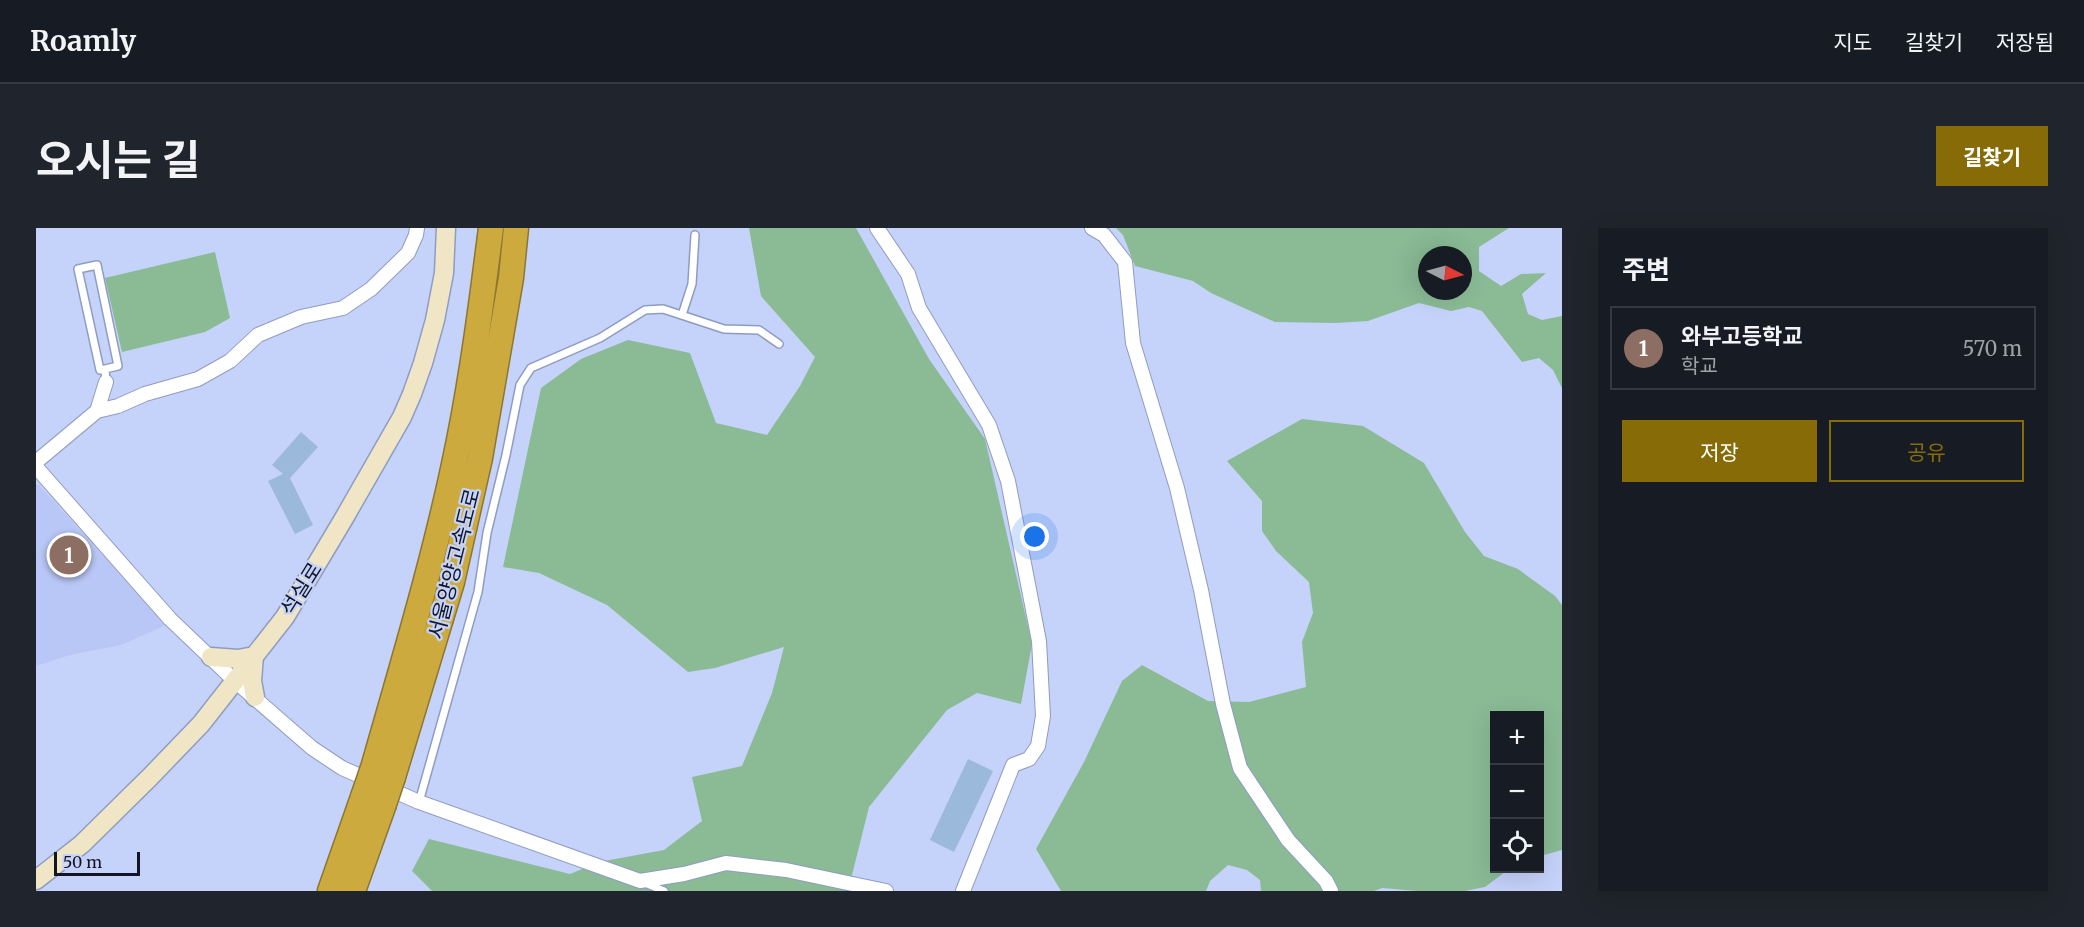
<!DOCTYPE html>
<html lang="ko">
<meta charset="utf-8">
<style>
body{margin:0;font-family:Merriweather,"Noto Sans KR",serif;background:#20242c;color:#f1f3f6}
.controls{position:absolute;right:18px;bottom:18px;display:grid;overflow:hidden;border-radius:0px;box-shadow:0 6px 24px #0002}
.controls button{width:54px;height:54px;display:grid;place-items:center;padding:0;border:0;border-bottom:2px solid #363941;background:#171b24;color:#f1f3f6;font:30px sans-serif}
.compass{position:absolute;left:1382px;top:18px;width:54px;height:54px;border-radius:50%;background:#171b24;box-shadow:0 6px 24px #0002;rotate:96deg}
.scale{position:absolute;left:18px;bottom:15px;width:86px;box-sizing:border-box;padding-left:6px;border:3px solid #121624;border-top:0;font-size:16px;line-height:21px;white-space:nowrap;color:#121624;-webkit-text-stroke:4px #c5d2fa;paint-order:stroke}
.you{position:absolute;left:999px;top:309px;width:21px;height:21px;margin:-15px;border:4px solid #fff;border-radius:50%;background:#1a73e8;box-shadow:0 0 0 9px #1a73e833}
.badge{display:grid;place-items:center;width:39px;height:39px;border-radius:50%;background:#866b07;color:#fff;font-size:20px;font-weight:700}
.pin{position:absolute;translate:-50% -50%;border:3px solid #fff;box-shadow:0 2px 6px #0006}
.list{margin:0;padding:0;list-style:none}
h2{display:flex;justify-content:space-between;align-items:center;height:78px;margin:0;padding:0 24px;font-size:26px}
h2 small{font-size:20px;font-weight:400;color:#9ea1a6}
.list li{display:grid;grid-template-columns:39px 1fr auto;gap:18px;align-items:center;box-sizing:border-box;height:84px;margin:0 12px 12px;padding:0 12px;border:2px solid #363941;border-radius:0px}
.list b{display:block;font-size:22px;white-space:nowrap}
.list p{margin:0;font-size:20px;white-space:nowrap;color:#9ea1a6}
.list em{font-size:20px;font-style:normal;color:#9ea1a6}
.actions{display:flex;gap:12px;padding:18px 24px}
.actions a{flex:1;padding:14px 0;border:2px solid #866b07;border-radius:0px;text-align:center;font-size:21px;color:#866b07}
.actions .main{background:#866b07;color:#fff}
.icon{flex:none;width:33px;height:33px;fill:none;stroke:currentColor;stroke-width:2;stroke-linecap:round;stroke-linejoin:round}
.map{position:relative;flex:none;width:1526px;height:663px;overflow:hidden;border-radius:0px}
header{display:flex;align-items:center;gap:36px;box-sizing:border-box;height:84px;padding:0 30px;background:#171b24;border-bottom:2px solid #363941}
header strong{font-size:28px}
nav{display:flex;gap:33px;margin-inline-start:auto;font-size:21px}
.intro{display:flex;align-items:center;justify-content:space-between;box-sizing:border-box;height:144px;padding:0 36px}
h1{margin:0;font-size:42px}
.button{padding:15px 27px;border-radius:0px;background:#866b07;color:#fff;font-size:21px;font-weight:700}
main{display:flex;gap:36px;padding:0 36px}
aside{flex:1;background:#171b24;border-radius:0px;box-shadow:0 6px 24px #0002}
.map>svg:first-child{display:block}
</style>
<header>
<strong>Roamly</strong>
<nav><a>지도</a><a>길찾기</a><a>저장됨</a></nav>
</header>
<div class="intro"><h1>오시는 길</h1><a class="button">길찾기</a></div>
<main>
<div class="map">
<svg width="1526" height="663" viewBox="0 0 1526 663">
<rect width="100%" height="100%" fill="#c5d2fa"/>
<path fill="#b9c7f6" d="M0 257H3L130 397 85 417 34 427 0 438Z"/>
<path fill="#8abb95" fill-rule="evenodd" d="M713 0H820L893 131 949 211 996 416 985 476 941 465 911 482 833 579 812 663H396L376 643 393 611 534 646 563 634 628 622 666 593 656 549 706 538 736 465 748 419 679 440 652 444 571 377 503 345 467 339 505 160 545 131 592 112 654 125 680 195 731 207 764 158 779 129 725 68Z
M1080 0H1473L1443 19V43L1465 58 1485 46 1510 45 1486 66 1492 86 1506 92 1526 88V160L1517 142 1503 130 1486 134 1446 83 1433 79 1415 83 1383 75 1332 93 1300 95 1239 94 1175 65 1157 53 1099 38 1087 7ZM1391 27H1427V63H1391Z
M179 24 194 90 169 104 86 124 69 50Z
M1266 191 1327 198 1388 235 1429 304 1448 328 1482 341 1519 368 1526 377V622L1504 628V488H1458V640L1473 641 1449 659 1429 663H1381L1346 660 1338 663H1225L1224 652 1211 642 1192 637 1174 653 1170 663H1025L1000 621 1048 534 1086 453 1106 437 1172 473 1213 474 1270 459 1266 414 1277 385 1273 354 1240 323 1226 303V273L1191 233Z"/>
<path fill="#9bb9da" d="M265 204 282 219 254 250 277 297 259 306 232 253 247 246 236 237Z
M932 531 957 543 918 624 894 612Z"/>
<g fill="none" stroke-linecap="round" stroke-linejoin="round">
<defs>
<path id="lane" d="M646 87 656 56 659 7
M69 141 64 142 42 41 61 37 82 138 69 141 70 154
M383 574 442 364 451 305 470 227 484 157 495 140 564 110 609 82 627 81 688 101 723 102 743 116
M609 655 628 663"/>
<path id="street" d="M841 0 872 46 883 80 953 197 972 253 1003 413 1007 488 1002 518 993 531 977 537 927 663
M1056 0 1068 7 1089 34 1097 115 1141 260 1165 362 1187 476 1204 540 1252 612 1290 653 1295 663
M61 183 82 178 109 166 162 151 194 133 222 107 265 89 307 80 335 61 372 25 380 7 381 0
M0 234 61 183 70 154
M0 239 134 391 199 453 276 520 306 540 383 574 604 653 648 646 690 635 750 642 850 663"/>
<path id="secondary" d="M218 428 216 453 219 469
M175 429 202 431 218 428
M0 652 46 616 114 549 165 496 249 389 307 292 366 189 376 166 387 135 399 92 408 45 410 0"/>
<path id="highway" d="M337 540C368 431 401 323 423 212 437 142 446 71 455 0
M357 549 416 354 444 230 475 50 480 0
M294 663 327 569
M317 663 347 579"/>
</defs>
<use href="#lane" stroke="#8f9cc2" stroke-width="10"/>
<use href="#street" stroke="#8f9cc2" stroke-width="16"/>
<use href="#secondary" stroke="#8f9cc2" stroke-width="21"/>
<use href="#highway" stroke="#8c7634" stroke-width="27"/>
<use href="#lane" stroke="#fff" stroke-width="7"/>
<use href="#street" stroke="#fff" stroke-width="14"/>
<use href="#secondary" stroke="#f0e6c5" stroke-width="18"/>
<use href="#highway" stroke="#cdaa3d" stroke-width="24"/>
<defs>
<path id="highway-bridge" d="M327 569 337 540
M347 579 357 549"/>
</defs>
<use href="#highway-bridge" stroke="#8c7634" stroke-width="27" stroke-linecap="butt"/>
<use href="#highway-bridge" stroke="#cdaa3d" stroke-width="24"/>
</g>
<g text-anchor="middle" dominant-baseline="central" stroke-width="4.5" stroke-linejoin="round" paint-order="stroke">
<g font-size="21" fill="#121624" stroke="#c5d2fa">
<text transform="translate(418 336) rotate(-76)">서울양양고속도로</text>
<text transform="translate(265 361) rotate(-58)">석실로</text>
</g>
</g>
</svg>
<div class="controls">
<button>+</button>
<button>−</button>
<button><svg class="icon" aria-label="locate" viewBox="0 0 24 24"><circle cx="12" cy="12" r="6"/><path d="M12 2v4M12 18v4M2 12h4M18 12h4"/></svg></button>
</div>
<svg class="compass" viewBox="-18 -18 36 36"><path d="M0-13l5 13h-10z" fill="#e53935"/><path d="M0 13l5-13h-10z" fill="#9ea1a6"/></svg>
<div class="scale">50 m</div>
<div class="you"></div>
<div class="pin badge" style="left:33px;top:327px;background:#8d6e63">1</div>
</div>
<aside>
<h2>주변<small></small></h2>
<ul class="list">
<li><span class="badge" style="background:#8d6e63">1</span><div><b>와부고등학교</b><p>학교</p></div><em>570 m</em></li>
</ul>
<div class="actions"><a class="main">저장</a><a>공유</a></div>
</aside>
</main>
